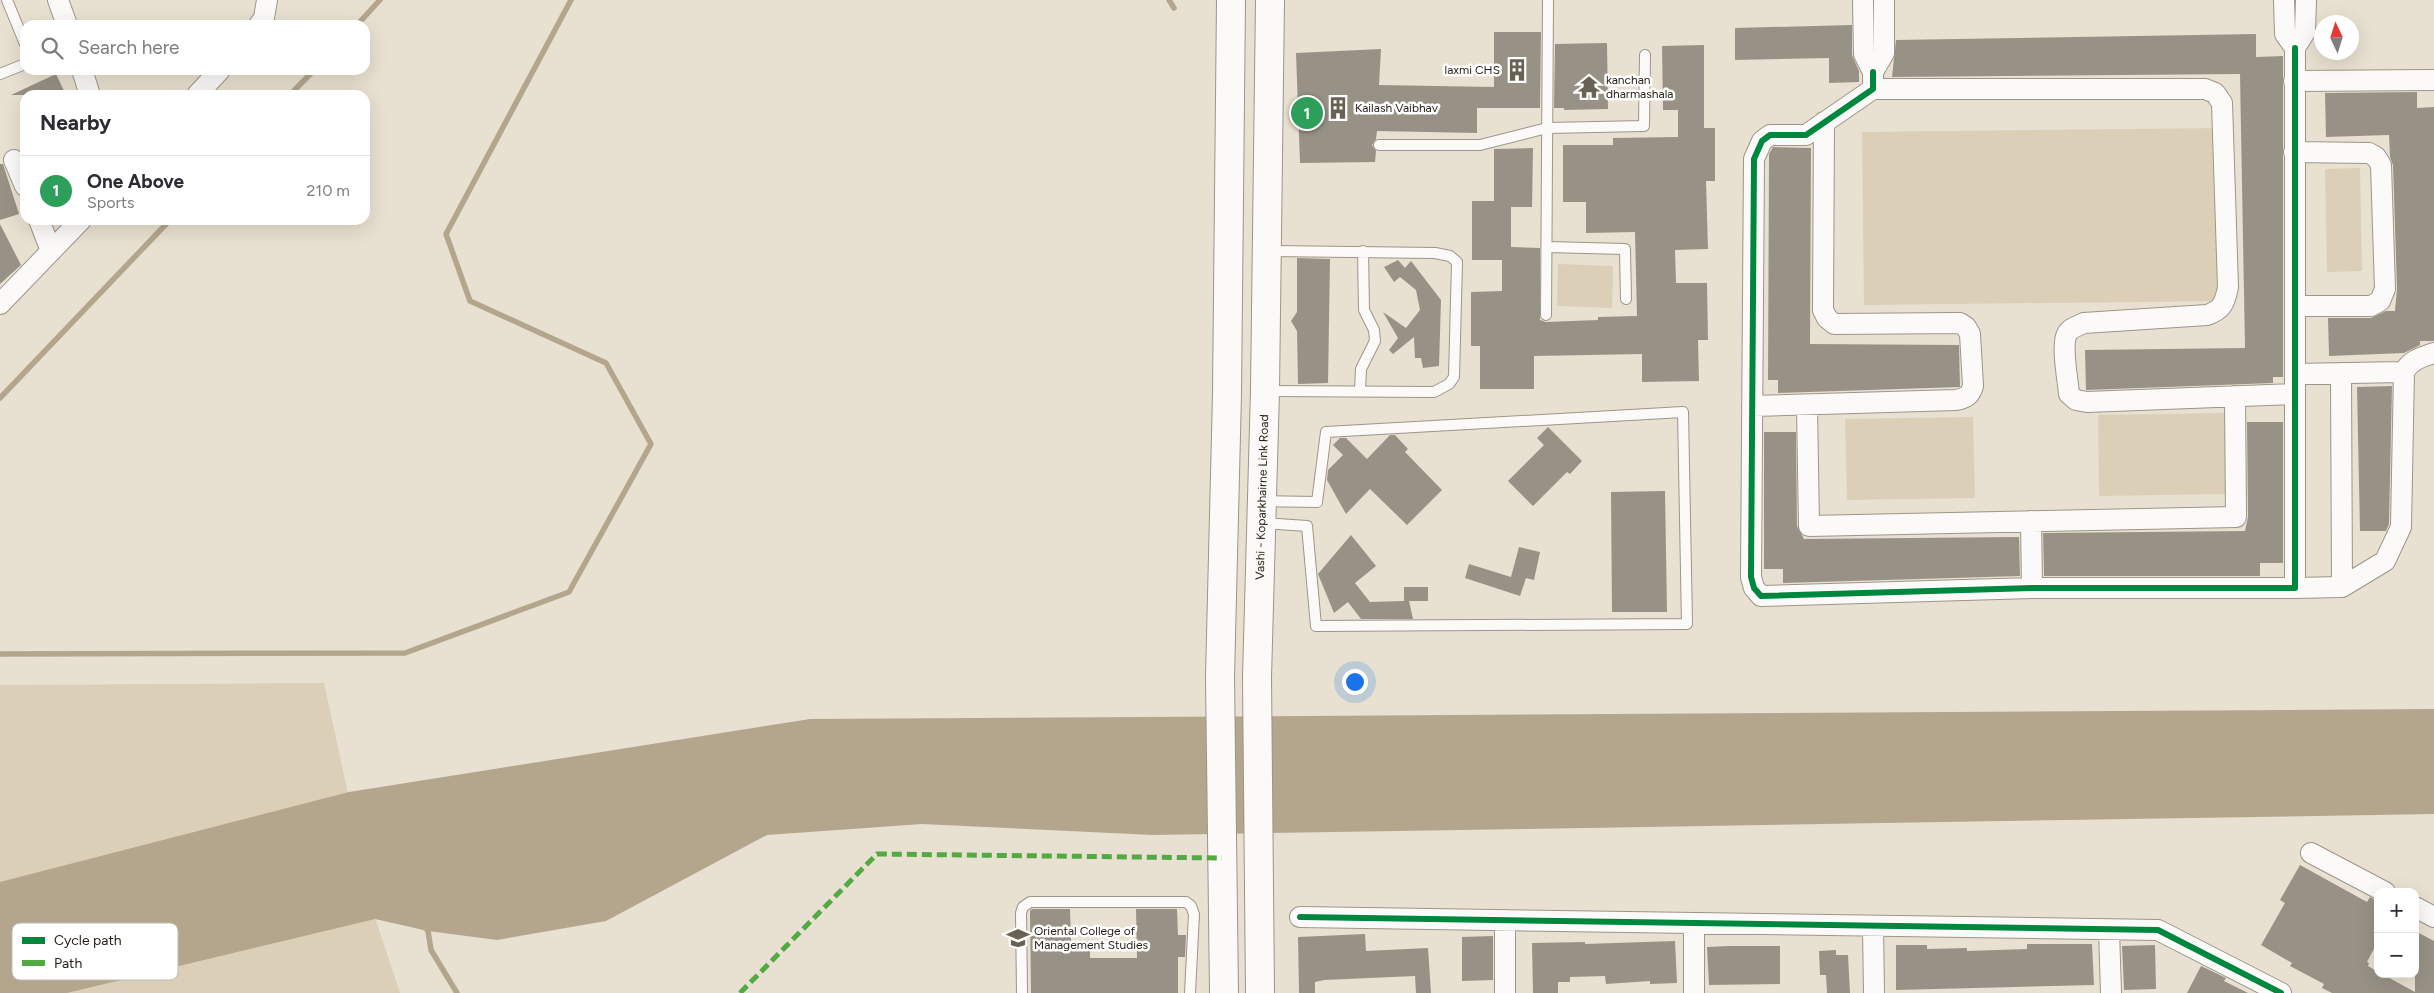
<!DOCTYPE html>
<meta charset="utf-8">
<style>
body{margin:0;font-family:Figtree,sans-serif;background:#f2f2f3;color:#2b2b33}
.controls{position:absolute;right:15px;bottom:15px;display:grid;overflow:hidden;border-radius:10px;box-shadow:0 5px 20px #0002}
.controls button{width:45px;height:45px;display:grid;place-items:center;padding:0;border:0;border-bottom:1px solid #e1e1e2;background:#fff;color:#2b2b33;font:25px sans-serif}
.compass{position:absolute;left:2314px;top:15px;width:45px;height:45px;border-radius:50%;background:#fff;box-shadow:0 5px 20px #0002;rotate:356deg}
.you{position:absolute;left:1354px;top:681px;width:18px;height:18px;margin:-12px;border:4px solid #fff;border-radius:50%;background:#1a73e8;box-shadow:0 0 0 8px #1a73e833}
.badge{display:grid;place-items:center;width:32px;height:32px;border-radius:50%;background:#7c3aed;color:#fff;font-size:16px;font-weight:700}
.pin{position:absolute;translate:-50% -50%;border:2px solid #fff;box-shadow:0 1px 5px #0006}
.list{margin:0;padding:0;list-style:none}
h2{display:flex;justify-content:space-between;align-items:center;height:65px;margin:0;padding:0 20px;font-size:21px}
h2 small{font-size:16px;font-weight:400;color:#7c7c81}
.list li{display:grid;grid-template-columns:32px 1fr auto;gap:15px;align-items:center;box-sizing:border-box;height:70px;padding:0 20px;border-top:1px solid #e1e1e2}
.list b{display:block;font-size:19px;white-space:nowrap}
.list p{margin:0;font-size:16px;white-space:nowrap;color:#7c7c81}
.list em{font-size:16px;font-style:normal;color:#7c7c81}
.icon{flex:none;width:28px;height:28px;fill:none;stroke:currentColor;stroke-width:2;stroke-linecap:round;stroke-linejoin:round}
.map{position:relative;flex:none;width:2434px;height:993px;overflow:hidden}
.search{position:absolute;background:#fff;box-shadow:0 5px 20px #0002;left:20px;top:20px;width:350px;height:55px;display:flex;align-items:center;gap:12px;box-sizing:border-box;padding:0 18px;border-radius:15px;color:#7c7c81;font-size:19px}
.panel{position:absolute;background:#fff;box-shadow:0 5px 20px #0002;left:20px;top:90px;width:350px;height:135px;border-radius:15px}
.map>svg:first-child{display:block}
</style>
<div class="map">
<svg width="2434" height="993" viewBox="0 0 2434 993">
<rect width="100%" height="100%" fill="#e8e0d0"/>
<path fill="#dbcfb7" d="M2224 128 2226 301 1864 305 1862 132Z
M2360 168 2362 271 2327 272 2325 169Z
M1558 264 1613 266 1612 308 1557 306Z
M2226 413 2227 494 2099 496 2098 415Z
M1973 417 1975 498 1847 500 1845 419Z
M324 683 375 918 400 993H0V685Z"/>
<path fill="#b4a68d" d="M2434 709V814L1153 835 922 824 767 835 606 921 497 940 428 931 375 919 67 993H0V882L349 792 810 719Z"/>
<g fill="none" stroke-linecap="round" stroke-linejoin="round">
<path stroke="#b4a68d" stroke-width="5.5" d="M1169 0 1174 8
M357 25 380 0
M290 95 314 70
M0 398 170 220
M0 654 405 653 569 592 651 444 606 363 470 301 446 234 571 0
M423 925 428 931 431 950 457 993"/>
</g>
<path fill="#989286" d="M1852 25V55L1859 71V82L1829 83V58L1735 60V28Z
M1494 32H1541L1540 108H1477V133L1377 131 1376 139 1372 145 1376 151 1375 162 1300 163 1296 53 1381 49 1379 85 1494 87Z
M2256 34V57L2283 56V377H2273V383L2086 390 2085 350 2245 348 2240 74 1892 77 1896 40Z
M1607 43 1608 109 1564 110V108H1554L1555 44Z
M1704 45V128H1715V181H1706L1708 249 1675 250 1676 283H1707L1708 340H1698L1699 381 1642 382V354L1534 356V389H1480V346H1471V292L1502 291V260H1472V201H1494V149L1533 148 1532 207H1511V247L1540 248V320L1546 322 1598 320V317L1637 316 1635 232 1586 233V202H1563V145H1613V138L1678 137V110H1663L1662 46Z
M56 74 66 95H11Z
M2417 92V108L2434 107V341H2420V345L2404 353 2329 356 2328 318H2371L2386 311H2395L2397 289 2393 165 2390 157 2389 135 2326 137 2325 93Z
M1773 147 1811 148 1810 344 1959 345 1960 387 1778 393V380H1768L1769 154Z
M0 164H3L19 214 0 220Z
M0 224 21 265 0 284Z
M1297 258 1330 259 1328 383 1298 384 1297 331 1291 321 1297 312Z
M1398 260 1405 268 1411 261 1441 300 1439 366 1423 368 1421 358H1415L1414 337 1393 354 1389 350 1398 338 1383 312 1406 328 1420 310 1416 290 1400 277 1394 282 1384 267Z
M2392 386 2389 524 2386 531H2360L2357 387Z
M2247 422H2283V563H2260V576H2044L2043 533 2245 531 2248 517Z
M1548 427 1582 461 1570 474 1567 472 1533 506 1508 481 1544 445 1537 438Z
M1764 432H1796L1797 526 1804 539 2019 537 2020 576 1783 583V569H1764Z
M1390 435H1395L1408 449 1405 452 1442 490 1407 525 1370 489 1346 514 1327 480 1328 470 1343 455 1333 445 1340 438H1346L1367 459Z
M1665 491 1667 612H1612L1611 492Z
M1351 535 1376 566 1355 583 1370 602 1404 601V587H1428V601H1409L1413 619H1361L1348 602 1334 613 1318 574Z
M1519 547 1540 552 1534 580 1526 578 1520 596 1465 578 1469 564 1511 577Z
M2300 865 2367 902 2370 897 2378 902V941L2367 962 2369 963 2368 966 2378 972V974H2382L2415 992V931L2434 941V993H2332L2322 988 2324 984 2290 966 2292 963 2261 945 2285 903 2280 900Z
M1032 909H1070L1071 941H1090V958H1137L1136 909H1177L1178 935H1186L1185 957H1178V993H1031L1030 911Z
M1365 934 1366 951 1428 948 1431 993H1416L1415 976 1324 980 1315 982V993H1299L1298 937Z
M1493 936V980L1462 981V937Z
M1675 941 1677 983 1650 984V981L1606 984 1605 976 1570 977V982H1558V993H1533L1532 943 1585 942V944Z
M2027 944H2092L2094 985 1896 990V945H1927V949L1967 948V951L2027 949Z
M2155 945 2156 989 2124 990 2122 946Z
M1729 946H1780V984L1709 985 1707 947Z
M1836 950V955H1848L1850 993H1827L1826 975H1820L1819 951Z
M2201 966 2226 978 2224 981 2248 993H2187Z"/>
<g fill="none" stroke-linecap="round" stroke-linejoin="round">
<defs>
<path id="service" d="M7 0 25 44
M0 74 25 64
M1379 145H1480L1547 128 1644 126 1645 55
M1547 247 1625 249 1626 299
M1546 315 1548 0
M1360 390 1361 369 1375 341 1374 330 1364 310 1363 251
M1266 391 1434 392 1449 384 1454 377 1457 262 1450 256 1435 253 1267 251
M1262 523 1307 526 1316 626 1687 624 1683 412 1326 432 1317 502 1262 501
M1022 993 1021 913 1023 907 1030 902H1186L1191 906 1194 914 1190 993"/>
<path id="minor" d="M58 0 67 25
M1863 0 1864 54 1873 72 1884 53V0
M2284 0 2285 34 2295 48 2305 32 2306 0
M259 25 264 18 267 0
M82 70 90 95
M1873 72V89L1806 135H1770L1762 141 1754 159 1751 577 1754 588 1761 596 2032 588H2295V48
M2294 81 2434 80
M1873 89H2205L2215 93 2222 103 2228 287C2225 303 2222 310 2207 315L2084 323C2078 326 2070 328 2067 334 2061 345 2068 381 2069 394L2076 400 2087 402 2295 394
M197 95 220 70
M2294 152 2369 153 2376 157 2381 165 2385 289 2380 301 2371 306H2295
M14 160 25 186
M39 220 51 251
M0 304 81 220
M2341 373 2342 587
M2295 374 2404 372
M1807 405 1809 526 2236 517 2235 396
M1752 406 1956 400C1966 398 1970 396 1973 386L1970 334 1966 327 1960 323 1834 324 1827 318 1823 310 1824 122
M2031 521 2032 588
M2295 588 2342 587 2385 561 2401 527 2404 372C2410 360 2422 357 2434 353
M2311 853 2385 892
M2415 907 2434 917
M1300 917 2158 930 2281 993
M1694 923V993
M1873 926 1874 993
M2109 930 2111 993
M1505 993V920"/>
<g id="secondary">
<path d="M1224 993 1220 677 1227 394 1231 0"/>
<path id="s1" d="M1260 993 1257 677 1265 390 1270 0"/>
</g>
</defs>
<use href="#service" stroke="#9c9589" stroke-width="12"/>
<use href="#minor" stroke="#9c9589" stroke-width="22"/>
<use href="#secondary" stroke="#9c9589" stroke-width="30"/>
<use href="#service" stroke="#fcfaf8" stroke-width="10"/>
<use href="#minor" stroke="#fcfaf8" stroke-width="20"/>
<use href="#secondary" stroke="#fcfaf8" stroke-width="28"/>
<path stroke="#53aa42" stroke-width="5" stroke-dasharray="10 5" stroke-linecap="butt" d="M740 993 877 854 1222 858"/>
<defs>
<path id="cycleway" d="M1873 72V89L1806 135H1770L1762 141 1754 159 1751 577 1754 588 1761 596 2032 588H2295V48
M1300 917 2158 930 2281 993"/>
</defs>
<use href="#cycleway" stroke="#fff" stroke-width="9"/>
<use href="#cycleway" stroke="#00873e" stroke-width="6"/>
</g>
<defs>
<symbol id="building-bare" viewBox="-9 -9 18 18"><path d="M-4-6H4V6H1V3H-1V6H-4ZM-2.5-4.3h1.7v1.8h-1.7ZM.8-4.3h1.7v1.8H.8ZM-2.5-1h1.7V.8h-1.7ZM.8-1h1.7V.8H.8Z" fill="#686255" stroke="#fff" stroke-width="2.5" paint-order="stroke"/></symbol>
<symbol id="temple-bare" viewBox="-9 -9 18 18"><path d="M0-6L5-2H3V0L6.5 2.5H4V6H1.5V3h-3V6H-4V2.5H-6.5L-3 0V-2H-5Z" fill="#686255" stroke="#fff" stroke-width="2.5" paint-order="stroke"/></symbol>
<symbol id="university-bare" viewBox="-9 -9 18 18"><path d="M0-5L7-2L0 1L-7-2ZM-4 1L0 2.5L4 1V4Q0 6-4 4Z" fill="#686255" stroke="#fff" stroke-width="2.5" paint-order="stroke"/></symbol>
</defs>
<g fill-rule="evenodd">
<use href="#building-bare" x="1501" y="54" width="32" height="32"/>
<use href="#temple-bare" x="1573" y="71" width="32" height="32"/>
<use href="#building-bare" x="1322" y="92" width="32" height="32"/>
<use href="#university-bare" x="1002" y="922" width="32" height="32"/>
</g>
<g text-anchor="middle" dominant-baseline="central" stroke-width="5" stroke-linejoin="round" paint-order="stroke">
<g font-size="12" fill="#231e13" stroke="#fff" text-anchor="start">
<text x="1500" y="70" text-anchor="end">laxmi CHS</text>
<text x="1606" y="80">kanchan<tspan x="1606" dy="14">dharmashala</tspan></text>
<text x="1355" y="108">Kailash Vaibhav</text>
<text x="1034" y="931">Oriental College of<tspan x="1034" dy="14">Management Studies</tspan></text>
</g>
<g font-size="12" fill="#231e13" stroke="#fff">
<text stroke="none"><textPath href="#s1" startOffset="496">Vashi - Koparkhairne Link Road</textPath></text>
</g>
</g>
<rect x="12" y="923" width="166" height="57" rx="8" fill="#fff" stroke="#bdbcb8" stroke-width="1"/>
<rect x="22" y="937" width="23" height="7" fill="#00873e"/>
<rect x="22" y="960" width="23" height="6" fill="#53aa42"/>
<g font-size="14" fill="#231e13">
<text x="54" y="945">Cycle path</text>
<text x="54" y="968">Path</text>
</g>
</svg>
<div class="controls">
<button>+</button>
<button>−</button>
</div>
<svg class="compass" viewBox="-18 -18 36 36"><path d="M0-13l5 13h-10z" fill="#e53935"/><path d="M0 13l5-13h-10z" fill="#7c7c81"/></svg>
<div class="you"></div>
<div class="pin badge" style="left:1307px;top:113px;background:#2e9e5b">1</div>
<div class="search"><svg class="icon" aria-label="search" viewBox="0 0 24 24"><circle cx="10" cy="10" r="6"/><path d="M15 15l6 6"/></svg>Search here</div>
<section class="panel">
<h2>Nearby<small></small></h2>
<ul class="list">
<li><span class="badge" style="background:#2e9e5b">1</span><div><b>One Above</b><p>Sports</p></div><em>210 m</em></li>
</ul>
</section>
</div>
